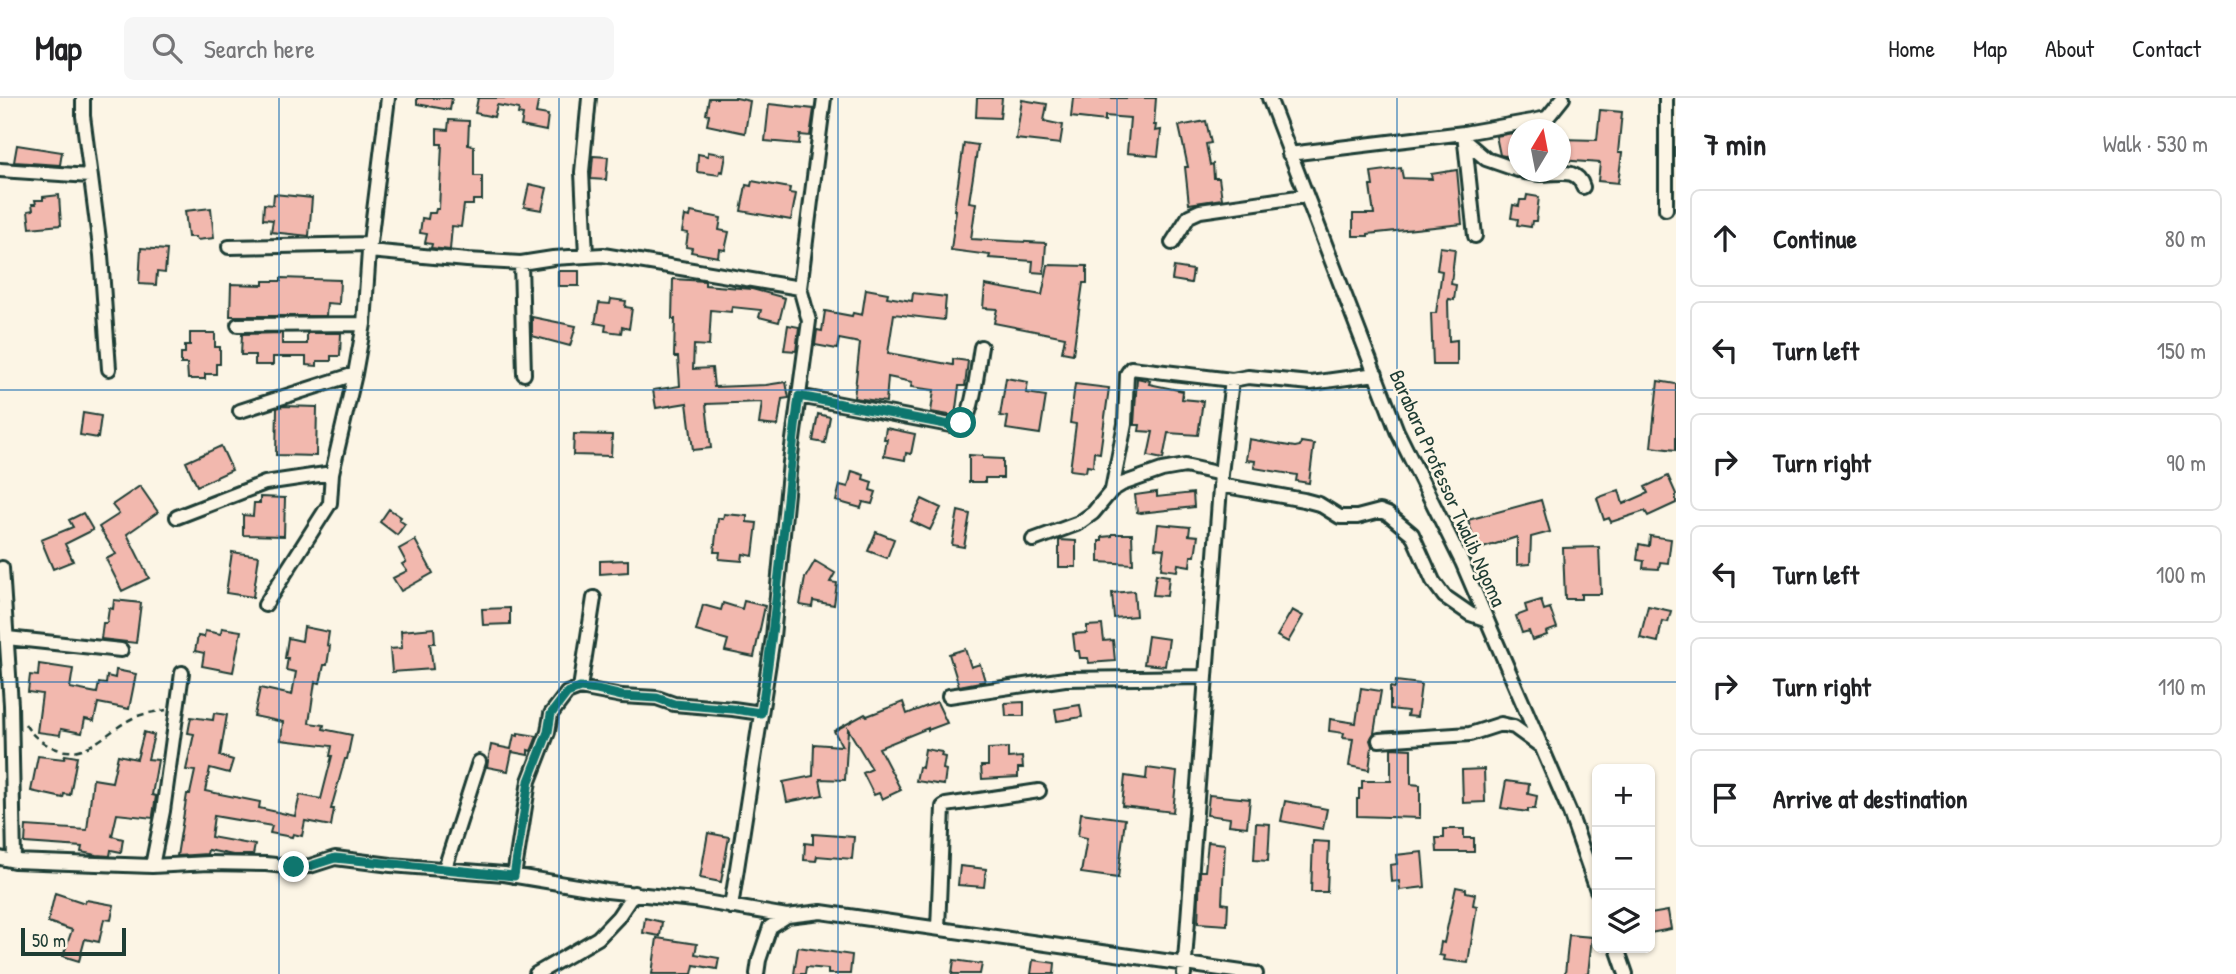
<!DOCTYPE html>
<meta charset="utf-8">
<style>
body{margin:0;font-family:"Patrick Hand",sans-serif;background:#f6f6f6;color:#202124}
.controls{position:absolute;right:21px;bottom:21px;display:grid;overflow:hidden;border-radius:10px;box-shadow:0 2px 5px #0004}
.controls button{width:63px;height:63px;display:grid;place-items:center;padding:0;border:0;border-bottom:2px solid #e0e0e0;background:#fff;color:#202124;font:35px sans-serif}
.compass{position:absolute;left:1508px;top:21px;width:63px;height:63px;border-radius:50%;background:#fff;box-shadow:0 2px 5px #0004;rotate:10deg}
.scale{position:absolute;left:21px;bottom:18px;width:105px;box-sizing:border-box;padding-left:7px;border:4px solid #1f3d34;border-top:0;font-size:19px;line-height:24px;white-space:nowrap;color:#1f3d34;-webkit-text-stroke:5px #fcf5e5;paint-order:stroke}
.stop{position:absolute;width:21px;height:21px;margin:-16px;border:5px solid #0f766e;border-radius:50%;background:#fff}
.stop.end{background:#0f766e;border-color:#fff;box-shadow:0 2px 7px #0008}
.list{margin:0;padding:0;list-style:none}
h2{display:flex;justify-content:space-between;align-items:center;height:91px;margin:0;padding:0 28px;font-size:30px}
h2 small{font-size:23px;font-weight:400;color:#757577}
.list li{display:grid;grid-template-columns:46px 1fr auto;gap:21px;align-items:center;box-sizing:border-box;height:98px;margin:0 14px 14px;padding:0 14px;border:2px solid #e0e0e0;border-radius:10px}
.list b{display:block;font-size:26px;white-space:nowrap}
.list em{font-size:23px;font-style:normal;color:#757577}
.icon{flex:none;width:38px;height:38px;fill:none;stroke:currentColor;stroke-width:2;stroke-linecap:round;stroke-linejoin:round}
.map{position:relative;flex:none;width:1676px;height:876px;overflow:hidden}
header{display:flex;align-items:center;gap:42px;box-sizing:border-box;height:98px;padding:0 35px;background:#fff;border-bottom:2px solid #e0e0e0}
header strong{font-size:33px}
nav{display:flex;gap:38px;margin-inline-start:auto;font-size:24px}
.search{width:490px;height:63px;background:#f6f6f6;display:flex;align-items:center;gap:18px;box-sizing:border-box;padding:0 24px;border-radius:10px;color:#757577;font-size:26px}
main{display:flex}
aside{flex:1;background:#fff}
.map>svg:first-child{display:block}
</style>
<header>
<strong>Map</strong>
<div class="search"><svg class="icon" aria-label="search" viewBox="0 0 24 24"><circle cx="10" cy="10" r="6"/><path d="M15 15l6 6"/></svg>Search here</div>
<nav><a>Home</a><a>Map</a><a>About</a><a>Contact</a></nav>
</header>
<main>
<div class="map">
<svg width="1676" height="876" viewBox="0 0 1676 876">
<rect width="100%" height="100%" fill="#fcf5e5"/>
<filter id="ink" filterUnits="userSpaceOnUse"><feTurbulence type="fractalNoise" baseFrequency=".0143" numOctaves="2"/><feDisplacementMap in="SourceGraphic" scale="14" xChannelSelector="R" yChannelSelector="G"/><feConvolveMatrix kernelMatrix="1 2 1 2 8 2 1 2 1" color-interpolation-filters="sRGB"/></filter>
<g filter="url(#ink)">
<path fill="#f2b8ae" stroke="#1f3d34" stroke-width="2" d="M417 0H452L450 12 417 6Z
M478 0H539L536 15 548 17 546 33 521 28 523 17 518 16 519 11 497 7 494 19 475 15Z
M709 0H736L750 3 745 35 707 27 709 17 706 16Z
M977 0H1002L1000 20 976 19Z
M1073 0H1156L1154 27H1156L1155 33 1161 32 1158 58 1127 55 1130 20 1105 18V23L1071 19Z
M1022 2 1047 6 1044 23 1063 27 1060 46 1016 41Z
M769 6 814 11 810 38 800 37 799 46 765 43Z
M1600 12 1622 14 1618 55H1622L1618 85 1598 83 1600 65 1560 62V41L1597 42Z
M449 22 469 23 468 47 474 48V78H482V102H473V107H464L461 129 452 128 450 152 431 150 432 146 425 145 427 136 420 135 422 120 428 121 429 115H435L436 111H439L442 46H437V31L448 32Z
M1206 23 1211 45 1206 46 1210 67 1213 66 1214 80H1219L1222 101 1189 106 1185 69H1188L1179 28Z
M1513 35 1517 56 1505 58 1500 57 1496 38Z
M964 45 978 47 969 104 976 105 971 141 1046 145 1044 175 1032 174 1033 163 989 160 990 157 951 152 956 112H954Z
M17 47 62 54 60 67 14 64Z
M708 54 726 57 723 74 720 73 719 77 697 74 698 56 708 58Z
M593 58 608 59 606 82 591 81Z
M1401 70 1403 80 1432 81 1431 76 1457 72 1462 126 1368 136V138H1353V116H1374L1370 88H1373L1371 74Z
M752 83 790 90 789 95 796 96 791 122 741 113 746 87 751 88Z
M529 86 547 90 542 112 524 109Z
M274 96 312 100 309 138 271 134 273 122 263 121 264 106 273 107Z
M59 97 61 127 30 130 28 113 33 112 32 106H36L35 102H43V99Z
M1527 97 1539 99 1536 123H1532L1531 129 1517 127 1518 121 1511 120 1513 107 1519 108 1520 102H1526Z
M211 110 214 140 197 142 196 139H188L185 113Z
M691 114 721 120 719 132 729 134 725 152 719 151 718 159 691 154 692 150 686 149 688 135 682 134 685 118 690 119Z
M1440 149 1455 151 1451 186 1456 187 1454 202 1449 201 1448 203 1449 243 1457 242V267H1433L1431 215H1436L1442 173 1437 172Z
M141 150 167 152 165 175 157 174 156 187 139 186Z
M1048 167 1087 168V185H1083L1073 256 1062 254 1065 239 994 225 997 211 983 210 985 187 1042 197Z
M1174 169 1193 172 1191 185 1172 182Z
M558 173H579V188H558Z
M281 180 340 182 339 206 327 205 326 218H230L231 186 263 187V183H281Z
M673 181 705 183V187L752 191 785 200 779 224 759 219 761 212 732 209 731 214 711 212 709 248 694 247 693 271 712 270 714 289 766 287 786 284 789 300 782 301 778 328 759 326 762 304 706 306 711 350 693 352 687 305 656 310 653 292 680 288 678 259H674L675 221H672Z
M866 191 888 195 887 199 912 203 913 195 946 199 944 222 894 216 888 255 953 267V261L968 263 965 288H959L955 318 931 314 934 292 911 289 912 284 888 279 886 304 854 300 860 245 839 241 837 251 815 247 817 232 822 233 825 213 852 218 853 215 862 217Z
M611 201 626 203 625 209 632 210 629 231 622 229 621 235 605 233 606 227 595 225 599 205 610 206Z
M532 219 576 228 570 248 532 238Z
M788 227 799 229 796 253 784 252Z
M190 235H215V249H220V266H216V276H205V281H188L187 266H181V255H185V247H190Z
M282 235V246H307V235H341L340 258H331V263H317V268L306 267V259H273V267H255V257H241L242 236Z
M1006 280 1028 284 1026 295 1046 298 1040 336 1006 331 1008 319 1000 318Z
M1137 280 1150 283 1149 286 1183 293 1182 301 1203 303 1198 337 1168 335 1163 361 1148 358 1153 334 1139 333 1140 327H1134Z
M1658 283 1676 286V352L1651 349Z
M1075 286 1109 290 1100 355 1094 354 1093 369 1087 368 1086 374 1070 372 1076 326 1070 325Z
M283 308 317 309 316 358 276 357 277 310Z
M83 315 101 318 98 340 80 337Z
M818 316 830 319 825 345 813 343Z
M886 330 915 336 911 356 906 355 905 362 884 358 887 341H884Z
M574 336 612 337 611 358 573 357Z
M1249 341 1295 349 1300 348 1301 344 1314 346 1309 385 1296 383 1297 377 1254 370 1255 363 1246 362Z
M221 348 232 372 197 388 186 364Z
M969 357 983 358V360L1003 361V380H985V384H969Z
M852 373 864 377 863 381 872 384 870 392 876 394 872 406 863 404 861 410 836 403 840 387 848 389Z
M1668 378 1676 396V405L1648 418 1645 413 1611 424 1609 420 1604 422 1597 400 1619 392 1623 406 1648 395 1645 389Z
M140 388 158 414 127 436 149 480 122 493 106 461 116 456 99 429 119 416 112 407Z
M1157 394V399L1193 395 1194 409 1140 415 1137 414 1135 397Z
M260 399 285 400 284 438 243 437V417L253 418 254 405H260Z
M922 401 941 410 930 432 911 423Z
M1541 402 1550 434 1531 439 1530 466 1517 467V439L1477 452 1468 422Z
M389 411 401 419 399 422 405 426 397 437 380 424Z
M958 413 970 416 964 449 952 447Z
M83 415 93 432 65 446 73 463 53 471 41 442 73 429 69 422Z
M724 416 747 418V424L757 425 753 458 743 456 742 463 719 461 720 454H714L718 420 723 421Z
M1158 426 1190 429 1189 437 1198 438 1195 458H1191L1190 468 1178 466 1177 473 1161 471 1164 451 1155 450Z
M876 434 894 441 887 460 868 453Z
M1112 436H1132L1133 466 1099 464V443H1102V439L1112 438Z
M1650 438 1671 441 1668 465 1660 464 1659 471 1643 470 1644 463 1637 462 1639 446 1649 448Z
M415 442 433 475 401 493 393 480 407 473 402 466 406 464 399 451Z
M1059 442 1076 443V469H1059Z
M1599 449 1601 496H1581V501H1565L1563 450Z
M232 454 259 458 253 499 226 495Z
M628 462V474L600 476V463Z
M815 463 835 475 830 484 837 485 834 507 813 503 812 509 800 507 805 480Z
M1156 476 1169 478 1167 498 1153 497Z
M1134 493 1136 518 1114 520 1112 495Z
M114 502 141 505 136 545 101 541 103 525H107L109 510 113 511Z
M1541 502 1544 512 1550 510 1557 530 1546 534 1547 537 1532 542 1529 533 1522 535 1516 518 1527 514 1525 507Z
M744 503 765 508 754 559 725 553 728 542 696 533 703 507 721 512 723 505 742 511Z
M1648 508 1671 513 1668 524 1662 523 1658 544 1640 540Z
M510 510V526L483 527 482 511Z
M1292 512 1303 518 1288 544 1277 538Z
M1102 527 1104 543 1113 542 1115 563 1089 565 1088 560H1080L1079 553H1075L1073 536 1087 535V528Z
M304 529 329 534 327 547 330 548 327 567H324L320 585 315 584 309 625 324 627 323 631 352 637 347 661H345L331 711H334L331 728 305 723 302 738 293 736 292 739 270 735 272 728 214 718 211 739 255 747 253 757H233L208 752 207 756 177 758 187 696H190L195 673 186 672 194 636 188 635 191 619 213 622 214 615 227 617 220 658 233 662 229 675 210 670 205 693 260 704 259 710 295 718 300 697 321 701 332 658H330L332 648 281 642 283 624 254 618 260 590 292 597 296 574 286 572 288 560H285L288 540 302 543Z
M222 530 241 533 233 574 202 568 204 555 195 553 198 538 204 539 205 533 221 536Z
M434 530 435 545H430L433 571 392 574 390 551 402 550 401 533Z
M1148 538 1169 541 1165 568 1144 566Z
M965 551 971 569 980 566 985 583 959 588 949 556Z
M39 566 73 571 70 590 97 595 99 585 106 586 107 578 115 580 116 572 136 576 129 611 98 605 94 623 85 621 82 635 61 631 60 637 37 634 42 596 28 594 30 577 38 578Z
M1396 583 1421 586 1417 619 1407 618 1408 613 1390 611V589L1395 590Z
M1361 590 1381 593 1374 635 1370 642 1372 648 1369 672 1349 668 1353 641 1343 640 1344 635 1329 633 1330 621 1356 625Z
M903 604 907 616 937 604 947 625 928 632V630L879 650 901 692 882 701 879 695 874 697 863 675 872 671 848 631 845 682 820 681 823 697 787 704 783 684 813 678 814 646 842 648 834 633 865 616 867 618Z
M1024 604V618H1006L1005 605Z
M1080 607 1082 619 1057 623 1055 611Z
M144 634 154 637 148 661 158 662 152 697 156 698 153 717V720L117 716 112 738 123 741 121 754 111 752 110 758 96 757 81 754 82 749 25 745 26 728 87 732 93 681 112 684 118 657 137 661Z
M518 635 537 638 531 653 528 652V657L512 654 508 673 487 669 491 647 511 651 514 637 518 638Z
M1008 650V660L1022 659 1023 670H1018V679L982 681 981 668H988V651Z
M1391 650 1411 651V686L1420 687V720L1357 718V701H1359V691H1362V683H1391Z
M925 651 942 654 941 658 945 659 943 671 946 672 944 687 916 683 919 669 922 670Z
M65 657 77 659 70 697 64 696 63 700 31 693 38 658 64 661Z
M1147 670 1177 674 1173 714 1122 708 1125 678 1146 681Z
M1484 671 1485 704 1463 705 1462 672Z
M1506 683 1529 686 1528 696 1537 698 1535 711H1528V714L1501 710Z
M1209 697 1250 701 1247 729 1229 727 1230 720 1207 717Z
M1285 703 1327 711 1323 731 1281 723Z
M1081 715 1125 721 1118 780 1081 775 1087 740 1078 738Z
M1256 725 1270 726 1268 763 1254 762Z
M1444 731H1464V740H1474V754H1437L1436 740H1444Z
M708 735 729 739 721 784 700 780Z
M813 736 854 739 852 761 817 758 816 763 804 762 805 745 813 746Z
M1313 743 1329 744 1327 794H1311Z
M1208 744 1225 746 1222 805 1228 806 1227 827 1198 825 1200 773H1205Z
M1422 754 1425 789 1400 792 1399 783 1391 784 1390 767 1397 766 1396 757Z
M960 768 986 771 984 789 958 787Z
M1456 789 1466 791V794L1475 796 1473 807 1477 808 1468 865 1443 862 1444 858 1439 857 1441 844 1444 845Z
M55 795 85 805 86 802 114 807 111 822 104 821 99 844 85 841 79 863 63 858 72 832 48 824Z
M1668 813 1671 831 1650 835V816Z
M645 820 662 824 660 838 643 835Z
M1569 837 1592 839 1588 876H1565Z
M657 840 697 846 695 856 719 860 717 871 694 867 692 876H652Z
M798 849 852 857 850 876H828V871L806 869 805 876H794Z
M954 862 982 866 980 876H952Z
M1033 862 1055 865 1054 876H1031Z"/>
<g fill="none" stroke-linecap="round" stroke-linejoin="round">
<defs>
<path id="minor" d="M83 0V18L101 157 109 271
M1269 0 1397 333 1462 464 1570 715 1597 792
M1666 0V111
M1464 35 1475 138
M1465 43 1486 61 1518 72
M1289 56 1464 35 1532 23 1547 20 1563 0
M0 72 90 78
M1525 74C1531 75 1536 76 1542 76 1559 76 1577 69 1583 89
M1172 145 1189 118 1200 113 1305 98
M229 149 370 146
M369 153 467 162 521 165 553 160 603 157 800 190 809 223 790 364 773 539 731 809
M586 157 582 74 589 0
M521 165 524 276
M800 190 824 0
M238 227 364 226
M799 298 950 327C955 326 961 327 965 321 974 311 978 265 981 249
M240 313 355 276
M1220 387 1304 402 1319 406 1340 419H1357L1380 413 1388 416 1412 436 1433 483 1444 498 1470 516 1485 521
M1112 392 1125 326 1127 276 1131 270 1232 282 1248 279 1311 285 1376 276
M177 419 265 385 332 375
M1033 442 1079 425 1093 415 1112 392 1122 386 1162 372 1185 368 1221 376
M2 470 11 607 14 763
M265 507 330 405 332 375 355 276 364 226 369 153 388 0
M7 540 121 552
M580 590 594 500
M949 598 1065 581 1206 579
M1379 642 1470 636 1501 626 1514 629 1539 647
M0 760 14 763 152 768 209 765 266 766 294 769 310 768 335 760 391 767 504 776 607 793 694 802 787 818
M152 768 163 713 182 575
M445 770 479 664
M514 778 529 683 548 634 551 616 567 595 580 590 622 598 657 600 674 606 733 611 761 615
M938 830 943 709 946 707 1039 693
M1617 850 1626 876
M536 876 598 840 618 819 634 795
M757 876 759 862 770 829 787 818 821 814 1256 876
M1184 876 1221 376 1232 282"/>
</defs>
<use href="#minor" stroke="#1f3d34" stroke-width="18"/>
<path stroke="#1f3d34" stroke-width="2.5" stroke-dasharray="7 5" stroke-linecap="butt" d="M25 626C33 639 41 644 54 650 86 663 108 632 133 620 143 615 156 614 166 612"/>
<use href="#minor" stroke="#fcf5e5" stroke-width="12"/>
</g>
</g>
<g fill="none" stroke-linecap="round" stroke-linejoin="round" filter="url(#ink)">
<path stroke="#0f766e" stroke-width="9" d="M294 769 310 768 335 760 514 778 529 683 548 634 551 616 567 595 580 590 597 592 622 598 657 600 674 606 733 611 761 615C778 510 785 404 799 298L950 327 961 325"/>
</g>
<path fill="none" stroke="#1f6fb2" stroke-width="2" stroke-opacity="0.55" d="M279 0V876M559 0V876M838 0V876M1117 0V876M1397 0V876M0 292H1676M0 584H1676"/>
<g text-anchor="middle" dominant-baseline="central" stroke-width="5" stroke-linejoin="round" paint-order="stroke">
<g font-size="21" fill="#1f3d34" stroke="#fcf5e5">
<text transform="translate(1448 390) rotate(66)">Barabara Professor Twalib Ngoma</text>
</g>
</g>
</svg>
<div class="controls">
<button>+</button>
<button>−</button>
<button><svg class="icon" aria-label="layers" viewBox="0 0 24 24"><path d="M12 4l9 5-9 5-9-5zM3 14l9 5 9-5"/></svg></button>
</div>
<svg class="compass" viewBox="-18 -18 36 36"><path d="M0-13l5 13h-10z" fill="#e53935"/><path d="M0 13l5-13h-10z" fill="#757577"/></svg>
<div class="scale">50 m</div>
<div class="stop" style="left:961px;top:325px"></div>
<div class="stop end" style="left:294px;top:769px"></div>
</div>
<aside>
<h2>7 min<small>Walk · 530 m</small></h2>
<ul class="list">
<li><svg class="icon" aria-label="ahead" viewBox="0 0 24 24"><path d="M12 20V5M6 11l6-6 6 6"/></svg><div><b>Continue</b></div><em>80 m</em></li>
<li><svg class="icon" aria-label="left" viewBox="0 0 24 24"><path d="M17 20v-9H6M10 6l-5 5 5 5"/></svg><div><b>Turn left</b></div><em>150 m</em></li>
<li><svg class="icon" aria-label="right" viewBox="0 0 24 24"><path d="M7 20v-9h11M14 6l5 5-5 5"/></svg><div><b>Turn right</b></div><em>90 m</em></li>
<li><svg class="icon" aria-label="left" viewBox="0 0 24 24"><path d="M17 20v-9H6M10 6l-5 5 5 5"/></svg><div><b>Turn left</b></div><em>100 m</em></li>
<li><svg class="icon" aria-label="right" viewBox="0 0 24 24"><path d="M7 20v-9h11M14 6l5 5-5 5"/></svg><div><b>Turn right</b></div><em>110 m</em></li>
<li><svg class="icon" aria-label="arrive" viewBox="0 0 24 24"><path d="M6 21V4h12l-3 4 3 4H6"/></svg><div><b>Arrive at destination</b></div></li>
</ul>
</aside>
</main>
